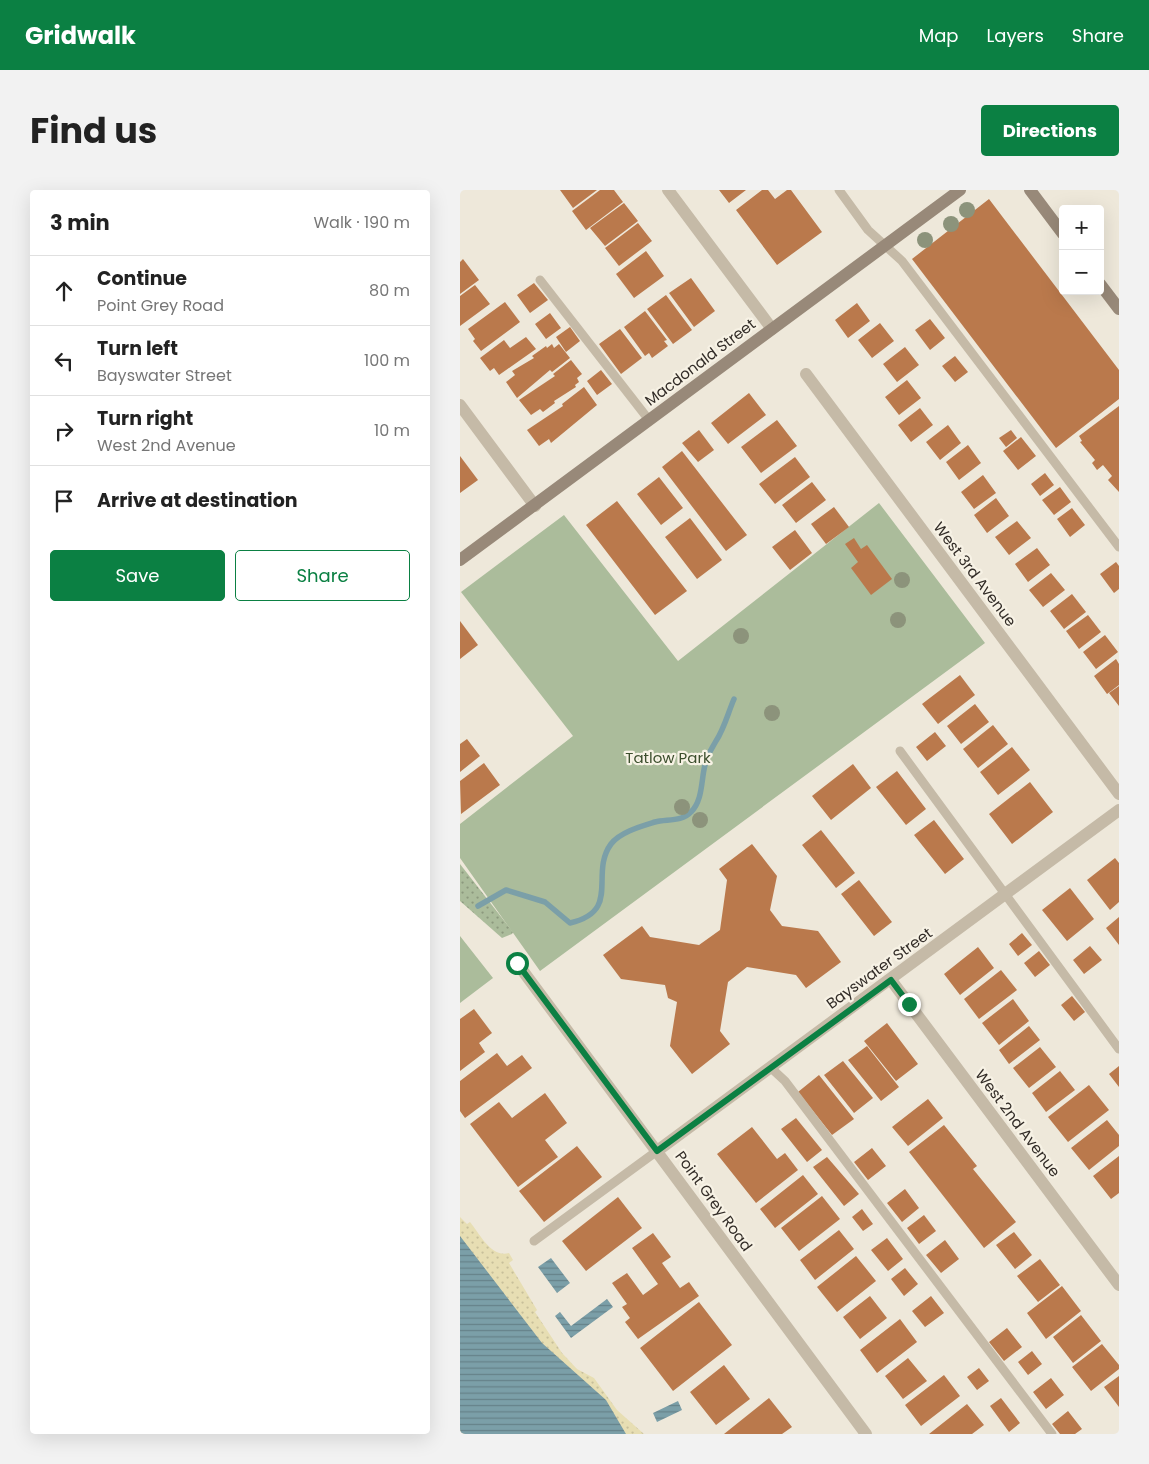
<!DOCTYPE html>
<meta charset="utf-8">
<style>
body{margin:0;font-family:Poppins,sans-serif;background:#f2f2f2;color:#222}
.controls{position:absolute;right:15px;top:15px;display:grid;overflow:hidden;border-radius:5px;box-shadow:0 5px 20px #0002}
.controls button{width:45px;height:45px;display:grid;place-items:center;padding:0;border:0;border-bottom:1px solid #e0e0e0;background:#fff;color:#222;font:25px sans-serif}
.stop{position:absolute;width:15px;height:15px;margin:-11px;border:4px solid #0b8043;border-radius:50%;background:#fff}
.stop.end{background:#0b8043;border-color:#fff;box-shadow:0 1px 5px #0008}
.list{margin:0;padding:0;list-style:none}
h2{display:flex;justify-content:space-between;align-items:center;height:65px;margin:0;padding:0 20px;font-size:21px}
h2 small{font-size:16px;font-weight:400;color:#767676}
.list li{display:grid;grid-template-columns:32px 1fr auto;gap:15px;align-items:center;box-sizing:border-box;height:70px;padding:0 20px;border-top:1px solid #e0e0e0}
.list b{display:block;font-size:19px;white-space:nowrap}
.list p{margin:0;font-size:16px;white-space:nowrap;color:#767676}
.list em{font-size:16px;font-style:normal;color:#767676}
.actions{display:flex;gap:10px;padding:15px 20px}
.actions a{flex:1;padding:11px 0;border:1px solid #0b8043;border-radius:5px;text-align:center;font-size:18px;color:#0b8043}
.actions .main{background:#0b8043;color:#fff}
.icon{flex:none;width:28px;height:28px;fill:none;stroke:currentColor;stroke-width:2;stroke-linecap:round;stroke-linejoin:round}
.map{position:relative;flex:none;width:659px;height:1244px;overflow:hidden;border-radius:5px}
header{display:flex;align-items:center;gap:30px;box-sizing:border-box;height:70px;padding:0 25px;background:#0b8043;color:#fff}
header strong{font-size:24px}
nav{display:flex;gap:28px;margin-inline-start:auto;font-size:18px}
.intro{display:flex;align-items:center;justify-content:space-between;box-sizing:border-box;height:120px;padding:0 30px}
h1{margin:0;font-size:35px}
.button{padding:12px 22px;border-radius:5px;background:#0b8043;color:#fff;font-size:18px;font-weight:700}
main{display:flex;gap:30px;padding:0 30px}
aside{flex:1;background:#fff;border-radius:5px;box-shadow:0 5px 20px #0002}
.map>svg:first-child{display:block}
</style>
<header>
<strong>Gridwalk</strong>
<nav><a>Map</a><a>Layers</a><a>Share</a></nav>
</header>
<div class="intro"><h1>Find us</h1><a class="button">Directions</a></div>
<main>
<aside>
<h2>3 min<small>Walk · 190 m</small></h2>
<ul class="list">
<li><svg class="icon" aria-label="ahead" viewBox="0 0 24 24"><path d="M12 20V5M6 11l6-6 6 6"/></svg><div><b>Continue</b><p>Point Grey Road</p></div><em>80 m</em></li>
<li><svg class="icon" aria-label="left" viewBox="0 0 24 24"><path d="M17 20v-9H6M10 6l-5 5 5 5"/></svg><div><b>Turn left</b><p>Bayswater Street</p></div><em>100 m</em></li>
<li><svg class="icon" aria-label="right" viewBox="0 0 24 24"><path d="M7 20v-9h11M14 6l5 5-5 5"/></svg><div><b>Turn right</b><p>West 2nd Avenue</p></div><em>10 m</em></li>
<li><svg class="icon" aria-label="arrive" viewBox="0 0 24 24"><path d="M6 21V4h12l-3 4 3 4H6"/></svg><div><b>Arrive at destination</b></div></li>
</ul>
<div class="actions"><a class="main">Save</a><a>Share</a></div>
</aside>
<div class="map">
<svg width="659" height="1244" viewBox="0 0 659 1244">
<defs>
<pattern id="grass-dots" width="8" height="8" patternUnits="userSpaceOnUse" patternTransform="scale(1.25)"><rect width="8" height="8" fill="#abbc9b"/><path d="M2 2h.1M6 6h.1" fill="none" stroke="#8c997e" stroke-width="1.8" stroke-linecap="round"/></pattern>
<pattern id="sand-dots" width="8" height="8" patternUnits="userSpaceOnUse" patternTransform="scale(1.25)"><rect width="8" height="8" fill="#e7deb3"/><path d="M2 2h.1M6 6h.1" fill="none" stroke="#c7bf9a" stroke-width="1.8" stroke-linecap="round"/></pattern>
<pattern id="water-rules" width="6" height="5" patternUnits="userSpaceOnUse" patternTransform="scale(1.25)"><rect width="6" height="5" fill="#7b9fa8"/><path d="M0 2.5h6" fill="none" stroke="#658289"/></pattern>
</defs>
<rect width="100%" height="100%" fill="#eee8da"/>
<path fill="url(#grass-dots)" d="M0 674 53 742 52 744 42 748 0 711Z"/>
<path fill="url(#sand-dots)" d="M0 1027 7 1034 10 1032C20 1044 31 1068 49 1063L53 1070 49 1073 77 1120 75 1122 102 1163 117 1179 134 1188 157 1220 184 1244H0Z"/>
<path fill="#abbc9b" d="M419 313 525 453 80 781 0 668V634L113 546 1 402 104 325 218 471Z
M0 746 33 788 0 813Z"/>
<path fill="url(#water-rules)" d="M0 1046 82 1153 146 1210 166 1244H0Z
M91 1068 110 1093 97 1103 78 1077Z
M147 1109 153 1117 111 1148 95 1126 100 1122 111 1136Z
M218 1211 222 1220 197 1232 193 1223Z"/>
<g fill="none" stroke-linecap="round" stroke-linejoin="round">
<path stroke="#7b9fa8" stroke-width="5.5" d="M18 716 46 700 85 712 110 733C162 721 129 684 151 654 160 642 182 636 195 632 207 629 222 632 231 622 243 610 241 590 245 575 247 565 251 560 256 551 264 539 268 523 274 509"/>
</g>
<path fill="#ba794c" d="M100 0H137L113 18Z
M140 0H154L163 12 126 40 112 21Z
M259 0H286L269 13Z
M302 0H308L315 9 327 0H331L362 42 317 75 276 20Z
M529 9 659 180V209L596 258 452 69Z
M164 13 178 31 145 56 130 38Z
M178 33 192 51 159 76 145 58Z
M186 61 204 86 174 108 156 84Z
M3 69 19 90 0 104V72Z
M231 88 255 121 234 137 209 103Z
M74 93 88 110 70 123 57 105Z
M15 95 30 114 0 136V106Z
M206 105 232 140 213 154 187 119Z
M45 112 60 132 21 161 13 151 15 149 8 139Z
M397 113 410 131 388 148 375 130Z
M185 121 207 150 204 151 208 156 192 168 189 163 185 166 164 137Z
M90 123 101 138 86 149 75 134Z
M470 129 485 148 470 160 455 140Z
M420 133 434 151 412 168 398 150Z
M110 137 120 151 106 162 96 147Z
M160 139 182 168 161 184 139 154Z
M66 147 76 159 39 185 34 178 30 181 20 168 44 150 50 158Z
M92 154 94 158 99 154 110 168 92 182 90 180 57 208 46 192 55 185 52 181 74 168 72 166 86 156 87 158Z
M445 157 459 175 437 192 423 174Z
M495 166 508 182 495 192 482 176Z
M111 170 122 184 117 188 119 192 115 195 116 197 94 211 95 213 83 222 80 219 71 225 59 210 95 186 93 184Z
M141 180 152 194 137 205 127 191Z
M447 190 461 208 439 225 425 207Z
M124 197 137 215 91 253 89 249 79 256 67 240 103 216 102 214Z
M289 203 306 225 268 254 251 233Z
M659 216V302L648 290 652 286 643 275 637 280 632 273 635 270 620 252 622 251 619 246Z
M460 218 473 235 451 252 438 235Z
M317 230 337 256 301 283 281 257Z
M488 235 501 253 480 270 466 252Z
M239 240 254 260 238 272 222 253Z
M551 240 557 248 546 257 539 248Z
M561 247 576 266 558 280 543 261Z
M508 255 521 273 499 290 486 272Z
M222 261 287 345 266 361 202 277Z
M0 266 18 290 0 303Z
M335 267 350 287 315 314 299 294Z
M585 283 594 295 580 306 571 294Z
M523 285 536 303 514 319 501 302Z
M199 287 223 318 201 335 177 304Z
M352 292 366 310 336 333 322 315Z
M600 297 611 312 594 325 582 310Z
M536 308 549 326 527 343 514 325Z
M157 311 227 401 195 425 126 335Z
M374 317 389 337 366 354 351 334Z
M612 318 625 335 610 347 597 329Z
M230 328 262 370 237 389 205 347Z
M557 331 571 348 549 365 535 347Z
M335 340 352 363 330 380 312 357Z
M394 348 401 359 407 355 432 389 411 405 391 378 398 372 385 354Z
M577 358 590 375 568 392 555 374Z
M656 372 659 376V399L654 403 640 384Z
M591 383 605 400 583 417 569 400Z
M612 404 626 422 604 439 590 421Z
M628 425 641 442 619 459 606 441Z
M0 431 18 455 0 469Z
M645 445 658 462 636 479 623 462Z
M656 469 659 474V495L647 504 634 486Z
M500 485 515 505 478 534 462 514Z
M659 496V516L649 503Z
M515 514 529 532 501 554 487 536Z
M533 535 548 554 518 578 503 559Z
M475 542 486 556 467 571 456 557Z
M7 549 20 566 0 582V554Z
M552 557 570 580 538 605 520 582Z
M24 573 40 595 1 624 0 591Z
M393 574 411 598 371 630 352 606Z
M437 581 466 619 446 635 416 597Z
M570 592 593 622 552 654 529 624Z
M474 630 504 669 485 684 454 645Z
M361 640 395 683 376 698 342 655Z
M292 654 317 686 310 720 322 736 358 741 381 772 346 798 336 785 287 777 268 792 260 841 270 854 232 884 210 856 217 812 208 808 205 795 161 789 143 765 182 736 190 747 239 755 260 740 267 690 259 679Z
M655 668 659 673V712L650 720 627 690Z
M399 690 432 732 414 746 381 704Z
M610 698 634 729 607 751 582 720Z
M659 727V755L646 738Z
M562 743 572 755 558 766 549 754Z
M630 756 642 770 624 784 613 770Z
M518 757 534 778 500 805 484 784Z
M579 761 590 775 575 787 564 773Z
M541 780 557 800 519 829 504 809Z
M612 806 625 822 614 831 601 815Z
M553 809 569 831 539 855 522 833Z
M14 819 32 843 19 853 25 862 0 881V829Z
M427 833 458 874 436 891 404 851Z
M569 836 580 850 549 874 539 860Z
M407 856 439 897 421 911 388 870Z
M580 857 596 877 569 898 553 878Z
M37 863 47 876 62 865 72 878 5 928 0 921V891Z
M383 871 413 908 394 923 364 885Z
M659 876V897L649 884Z
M600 881 615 900 586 922 572 903Z
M359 885 394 929 372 945 338 902Z
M629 895 649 920 608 952 588 927Z
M85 903 107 933 85 950 98 967 58 997 10 934 39 912 52 928Z
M468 909 483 928 448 956 432 937Z
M336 928 362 960 347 972 321 939Z
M647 930 659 945V956L629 980 611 958Z
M484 935 517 976 513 979 556 1032 524 1058 449 962Z
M292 937 317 969 325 963 338 980 296 1013 257 964Z
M117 956 142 987 84 1032 59 1001Z
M412 958 426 976 408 990 394 972Z
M659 966V1003L651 1009 633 986Z
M367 967 399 1004 384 1016 353 977Z
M343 985 358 1004 315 1038 300 1019Z
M445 999 459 1018 442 1032 427 1013Z
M362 1006 380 1029 339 1061 321 1038Z
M158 1007 182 1038 126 1081 102 1051Z
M402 1019 413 1034 403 1041 392 1027Z
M464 1025 476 1041 459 1054 447 1038Z
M379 1040 394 1059 355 1090 340 1070Z
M554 1042 572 1065 555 1079 536 1055Z
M193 1043 211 1067 202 1073 220 1098 229 1092 239 1106 178 1149 165 1132 170 1128 162 1117 167 1114 152 1093 167 1083 183 1105 198 1094 172 1058Z
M427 1048 443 1069 428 1081 411 1060Z
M485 1050 499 1069 481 1083 466 1065Z
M396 1066 416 1091 377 1122 357 1097Z
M580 1069 600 1095 578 1112 557 1086Z
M445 1078 458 1094 444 1106 431 1089Z
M602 1096 621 1121 586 1149 567 1123Z
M410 1106 427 1128 400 1149 383 1127Z
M471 1106 484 1123 465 1137 452 1121Z
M239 1112 272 1155 213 1201 180 1158Z
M621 1125 641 1151 613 1173 593 1147Z
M440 1129 457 1152 417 1183 400 1160Z
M547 1138 562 1157 544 1171 529 1152Z
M642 1154 659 1175V1179L631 1201 612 1177Z
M572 1161 582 1174 568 1185 558 1172Z
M448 1168 467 1191 443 1209 425 1186Z
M264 1175 290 1209 256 1235 230 1202Z
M519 1178 529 1191 517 1200 507 1187Z
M484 1185 500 1206 461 1236 445 1215Z
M659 1186V1217L644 1197Z
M591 1188 604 1205 586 1219 573 1202Z
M309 1208 332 1237 322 1244H264Z
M541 1208 560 1233 549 1242 530 1216Z
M507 1214 524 1235 512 1244H469Z
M608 1221 622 1239 615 1244H600L592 1234Z"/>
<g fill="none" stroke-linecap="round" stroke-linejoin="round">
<path stroke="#c5baa7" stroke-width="9" d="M379 0 408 40 442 71 659 357
M80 90 189 230
M440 561 659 859
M311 878 325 891 592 1244
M74 1051 197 961"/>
<path stroke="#c5baa7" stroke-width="12" d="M208 0 312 139
M346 184 659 604
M0 215 75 316
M57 773 406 1244
M431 790 659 1095
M197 961 659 620"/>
<path stroke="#988979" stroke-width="12" d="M570 0 603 44
M640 94 659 119
M0 370 500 0"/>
</g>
<g fill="#8c937b">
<circle cx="507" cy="20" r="8"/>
<circle cx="491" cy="34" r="8"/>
<circle cx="465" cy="50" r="8"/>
<circle cx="442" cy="390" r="8"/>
<circle cx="438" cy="430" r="8"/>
<circle cx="281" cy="446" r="8"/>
<circle cx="312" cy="523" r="8"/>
<circle cx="222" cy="617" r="8"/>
<circle cx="240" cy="630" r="8"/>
</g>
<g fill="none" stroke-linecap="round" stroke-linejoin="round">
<path stroke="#0b8043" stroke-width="6" d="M57 773 197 961 431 790 449 814"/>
</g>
<g text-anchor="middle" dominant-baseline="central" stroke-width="4.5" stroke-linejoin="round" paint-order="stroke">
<g font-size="15" fill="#322c27" stroke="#f7f2e5">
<text transform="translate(240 172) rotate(-37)">Macdonald Street</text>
<text transform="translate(515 384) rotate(53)">West 3rd Avenue</text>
<text transform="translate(419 778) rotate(-36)">Bayswater Street</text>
<text transform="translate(558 933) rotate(53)">West 2nd Avenue</text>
<text transform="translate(254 1011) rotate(54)">Point Grey Road</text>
</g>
<g font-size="15" fill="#3c4e2d" stroke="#f7f2e5">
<text x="208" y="567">Tatlow Park</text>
</g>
</g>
</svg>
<div class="controls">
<button>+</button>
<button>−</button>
</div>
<div class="stop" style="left:57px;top:773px"></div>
<div class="stop end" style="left:449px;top:814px"></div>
</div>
</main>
